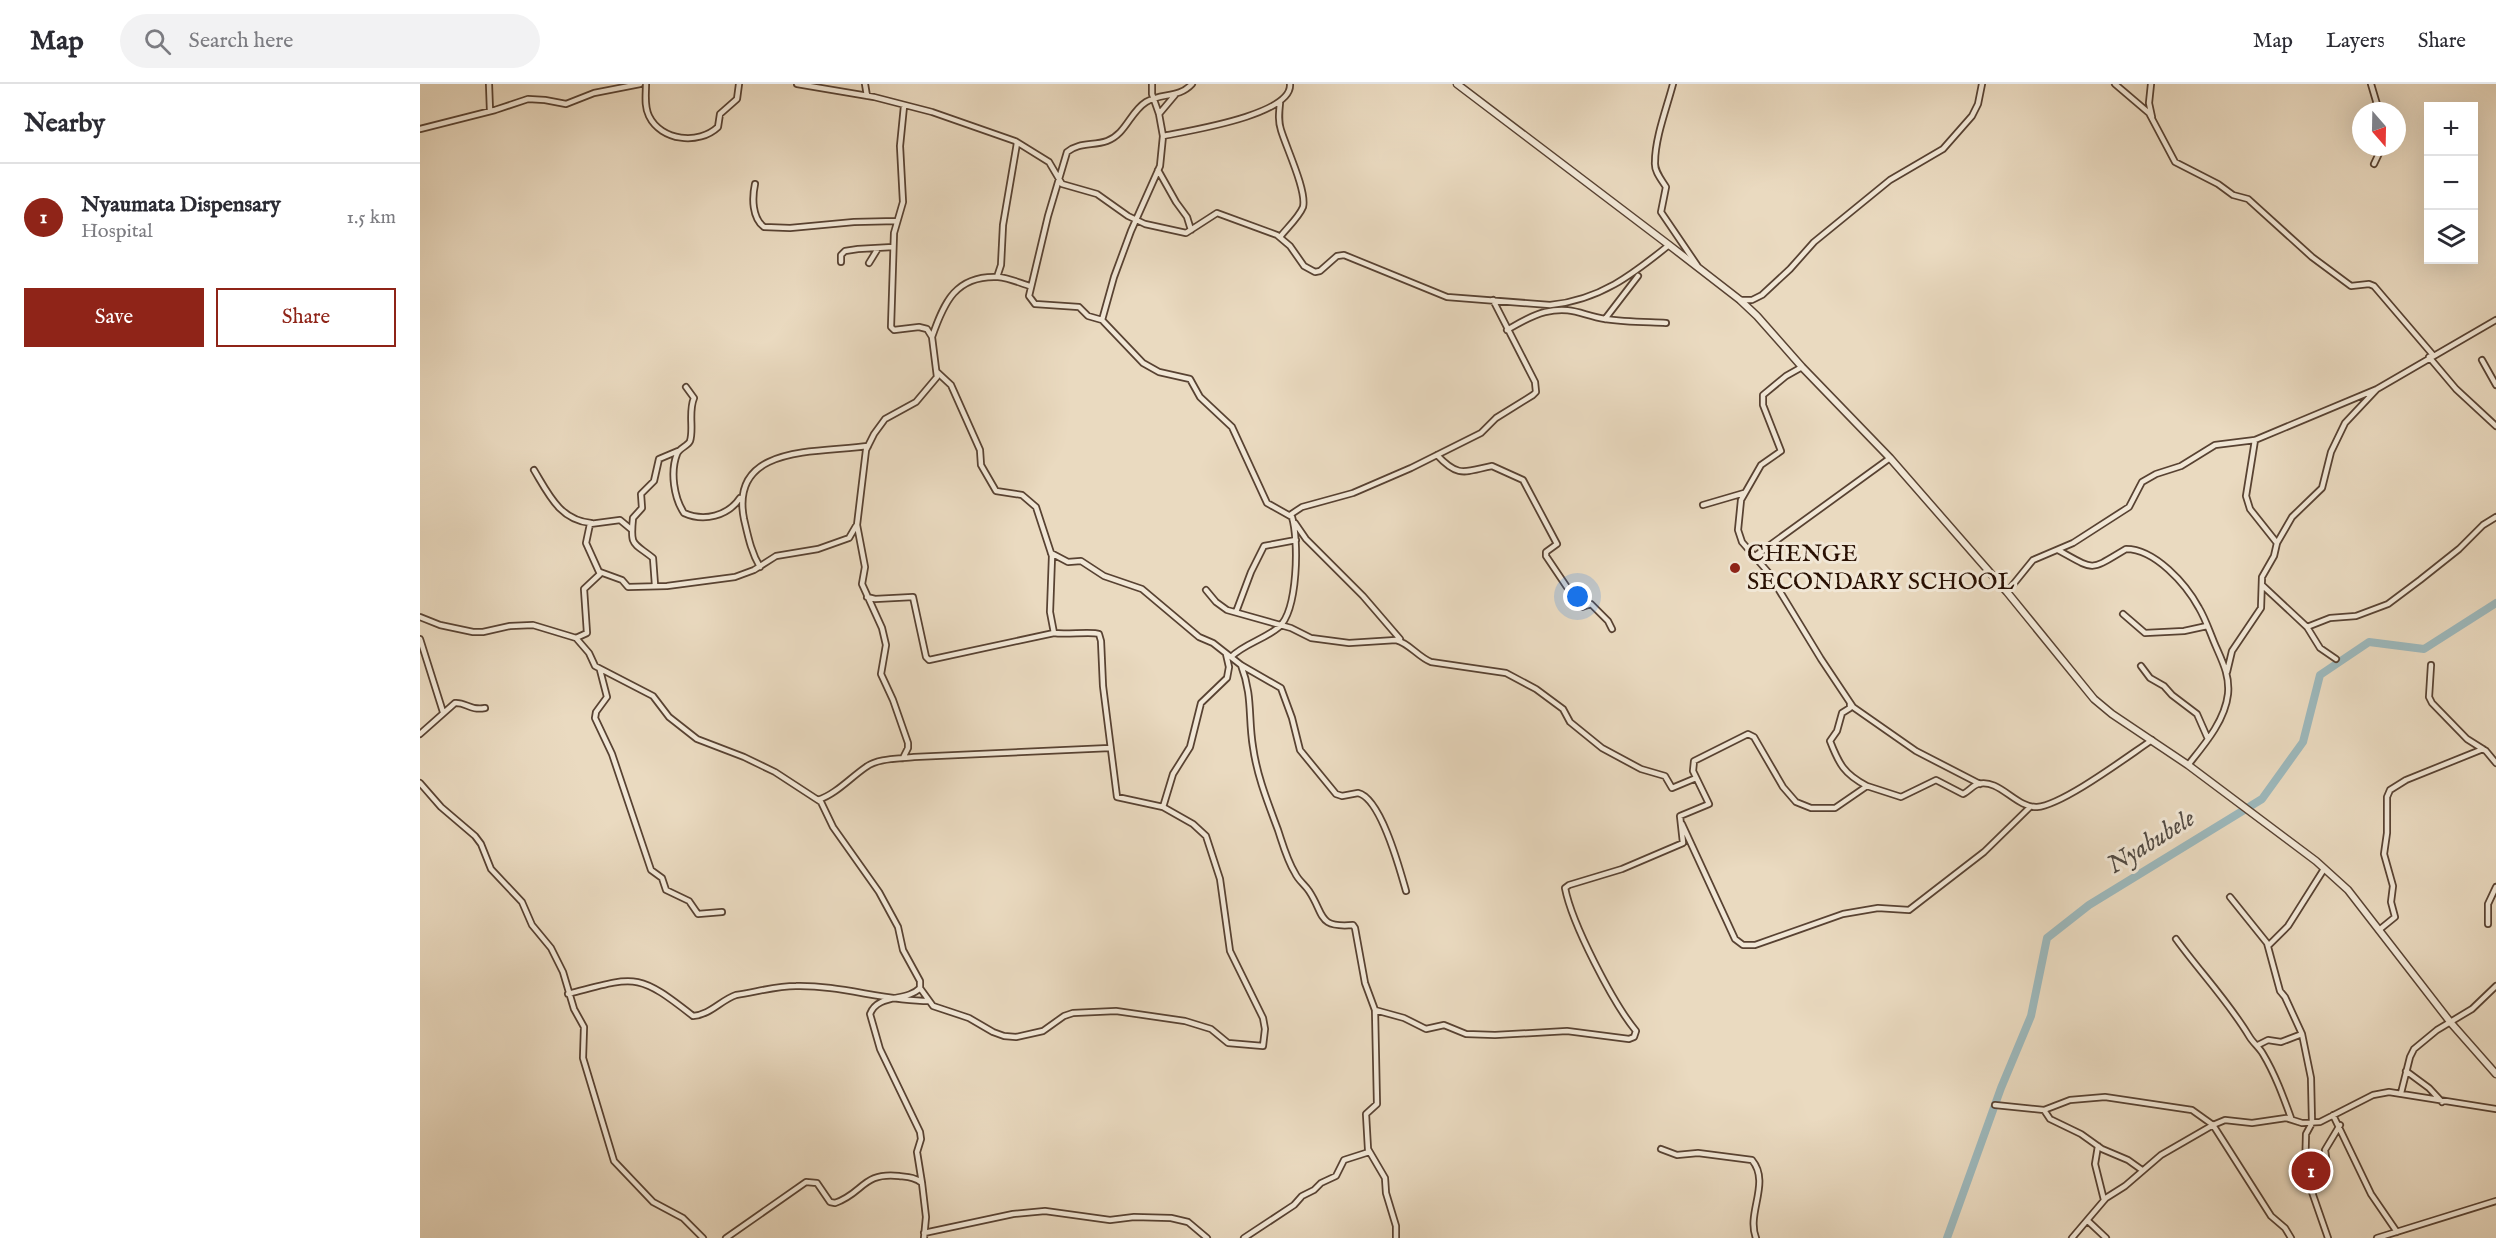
<!DOCTYPE html>
<meta charset="utf-8">
<style>
body{margin:0;font-family:"IM FELL English",serif;background:#f2f2f3;color:#2b2b33}
.controls{position:absolute;right:18px;top:18px;display:grid;overflow:hidden;border-radius:0px;box-shadow:0 6px 24px #0002}
.controls button{width:54px;height:54px;display:grid;place-items:center;padding:0;border:0;border-bottom:2px solid #e1e1e2;background:#fff;color:#2b2b33;font:30px sans-serif}
.compass{position:absolute;left:1932px;top:18px;width:54px;height:54px;border-radius:50%;background:#fff;box-shadow:0 6px 24px #0002;rotate:160deg}
.you{position:absolute;left:1158px;top:513px;width:21px;height:21px;margin:-15px;border:4px solid #fff;border-radius:50%;background:#1a73e8;box-shadow:0 0 0 9px #1a73e833}
.badge{display:grid;place-items:center;width:39px;height:39px;border-radius:50%;background:#8f2418;color:#fff;font-size:20px;font-weight:700}
.pin{position:absolute;translate:-50% -50%;border:3px solid #fff;box-shadow:0 2px 6px #0006}
.list{margin:0;padding:0;list-style:none}
h2{display:flex;justify-content:space-between;align-items:center;height:78px;margin:0;padding:0 24px;font-size:26px}
h2 small{font-size:20px;font-weight:400;color:#7c7c81}
.list li{display:grid;grid-template-columns:39px 1fr auto;gap:18px;align-items:center;box-sizing:border-box;height:108px;padding:0 24px;border-top:2px solid #e1e1e2}
.list b{display:block;font-size:22px;white-space:nowrap}
.list p{margin:0;font-size:20px;white-space:nowrap;color:#7c7c81}
.list em{font-size:20px;font-style:normal;color:#7c7c81}
.actions{display:flex;gap:12px;padding:18px 24px}
.actions a{flex:1;padding:14px 0;border:2px solid #8f2418;border-radius:0px;text-align:center;font-size:21px;color:#8f2418}
.actions .main{background:#8f2418;color:#fff}
.icon{flex:none;width:33px;height:33px;fill:none;stroke:currentColor;stroke-width:2;stroke-linecap:round;stroke-linejoin:round}
.map{position:relative;flex:none;width:2076px;height:1154px;overflow:hidden}
header{display:flex;align-items:center;gap:36px;box-sizing:border-box;height:84px;padding:0 30px;background:#fff;border-bottom:2px solid #e1e1e2}
header strong{font-size:28px}
nav{display:flex;gap:33px;margin-inline-start:auto;font-size:21px}
.search{width:420px;height:54px;background:#f2f2f3;display:flex;align-items:center;gap:15px;box-sizing:border-box;padding:0 21px;border-radius:33px;color:#7c7c81;font-size:22px}
main{display:flex}
aside{flex:1;background:#fff}
.map>svg:first-child{display:block}
</style>
<header>
<strong>Map</strong>
<div class="search"><svg class="icon" aria-label="search" viewBox="0 0 24 24"><circle cx="10" cy="10" r="6"/><path d="M15 15l6 6"/></svg>Search here</div>
<nav><a>Map</a><a>Layers</a><a>Share</a></nav>
</header>
<main>
<aside>
<h2>Nearby<small></small></h2>
<ul class="list">
<li><span class="badge">1</span><div><b>Nyaumata Dispensary</b><p>Hospital</p></div><em>1.5 km</em></li>
</ul>
<div class="actions"><a class="main">Save</a><a>Share</a></div>
</aside>
<div class="map">
<svg width="2076" height="1154" viewBox="0 0 2076 1154">
<rect width="100%" height="100%" fill="#eadac0"/>
<filter id="stains"><feTurbulence type="fractalNoise" baseFrequency=".00333" numOctaves="4"/><feColorMatrix values="0 0 0 0 .2 0 0 0 0 .09 0 0 0 0 .02 0 0 0 .5 -.17"/></filter>
<radialGradient id="worn" r=".72"><stop offset=".6" stop-color="#630" stop-opacity="0"/><stop offset="1" stop-color="#630" stop-opacity=".3"/></radialGradient>
<g fill="none" stroke-linecap="round" stroke-linejoin="round">
<path stroke="#9cb8bc" stroke-width="8" d="M1527 1154 1581 1004 1611 932 1627 854 1669 821 1842 715 1883 658 1900 591 1949 558 2004 565 2076 519"/>
<defs>
<path id="minor" d="M69 0 70 27
M226 0C226 11 224 22 229 32 241 57 279 61 298 43L300 30 317 15 319 0
M377 0 454 13 512 28 595 57 629 78 642 100 677 110 708 132 725 140 766 149 797 129 857 151 870 162 884 182 895 188 900 187 917 172 924 171 1027 213 1130 221C1180 216 1212 191 1249 161
M445 0 447 12
M772 0C758 15 742 8 726 18 710 28 706 50 687 57 673 62 659 58 647 68L628 132 609 212 615 220 659 223 668 232 682 236 723 279 739 288 770 295 780 313 812 343 847 419 872 433C879 456 878 526 859 543 845 555 824 560 811 573
M1253 0C1247 23 1235 54 1235 78 1234 87 1241 95 1246 103L1241 128 1277 181
M1695 0 1729 29 1755 78 1798 100 1813 111 1828 115 1892 173 1931 202 1949 200 1954 202 2013 271
M1731 0 1729 19 1732 33
M1951 0 1959 27
M860 19C859 29 858 37 861 46 866 63 887 107 883 123 879 133 867 144 860 153
M739 30 755 11
M0 45 75 26 108 15 125 16 146 20 174 9 220 0
M743 52C767 47 873 31 870 0
M1954 80 1962 63
M738 86 756 118 767 133 771 146
M335 100C332 114 332 134 344 143L370 144 434 138 477 137
M421 178V171L425 167 438 165 473 163
M449 179 457 166
M577 193 581 181 583 141 597 59
M1320 216H1332L1342 211 1370 185 1394 158 1470 96 1523 65 1552 32 1558 20 1562 0
M1185 235 1218 192
M682 236 694 193 711 147 740 82 743 52 739 30 732 10V0
M1087 246C1099 239 1112 231 1125 228 1152 222 1161 231 1185 235 1205 238 1226 238 1246 239
M512 253C524 218 536 191 578 193 589 194 600 199 610 202
M2009 273 2036 305 2076 342
M2062 276 2076 301
M1382 283 1366 292 1343 311V321L1361 367 1341 381 1321 416 1318 446 1322 458 1348 488 1401 575 1433 623 1496 667 1560 700
M517 288 531 301 560 366 561 381 576 407 602 411 616 423 632 472 630 528 634 549
M266 303 274 314C268 328 274 345 270 357 268 362 259 364 257 370 250 388 254 414 264 429 284 438 308 432 320 414
M1835 356 1826 412 1830 425 1857 459
M1017 371C1039 395 1046 387 1072 382L1103 396 1137 460 1126 468V472L1159 521 1162 523 1171 520 1188 537 1192 545
M114 386C129 411 140 436 171 439
M1283 421 1324 409
M870 431 882 423 933 409 991 384 1061 349 1076 334 1113 311 1116 308 1115 298 1073 216
M875 439 886 455 943 512 980 555
M1638 466C1676 487 1669 487 1706 465 1735 465 1766 500 1779 524 1785 534 1789 546 1794 558 1801 575 1810 590 1808 610 1805 637 1784 661 1768 681
M631 469 648 478 661 477 684 492 722 505 779 553 793 559 821 581 861 604 872 634 880 666 916 710 922 712 938 709C961 714 980 786 986 807
M1335 472 1470 374
M340 483C331 468 328 452 324 435 309 360 398 369 448 362
M180 488 202 496 208 503 247 502 315 493 334 486 356 472 398 465 429 454 436 442
M235 501 233 474C213 458 210 463 213 434L222 424 221 410 234 397 239 375 258 367
M1842 501 1887 543 1900 564 1916 575
M786 506 796 518 807 526 871 544 891 554 929 559 976 556C989 559 998 573 1011 578L1086 589 1116 605 1143 625 1150 638 1182 664 1221 685 1245 692 1252 704 1276 694
M1587 508 1613 476 1653 459 1709 423 1722 398 1736 390 1761 382 1795 361 1835 356 1957 305 2076 236
M447 513 455 515 493 513 506 573 509 576 634 549C646 551 672 547 679 550L681 557 683 602 697 713 743 723 773 740 786 752 800 795 810 867 843 934 845 945 843 962 808 959 791 945 765 937 696 927 653 929 644 932 623 947 596 953 584 952 573 948 549 934 513 922 500 904
M816 528 831 488 844 462 876 456
M1703 530 1725 549 1764 547 1787 542
M0 533 20 541 53 548H63L90 542 113 541 156 554 169 569 175 582 233 612 249 633 277 655 324 673 355 688 401 718 413 743 459 808 478 843 483 866 500 897V904C487 918 458 909 450 930L460 965 500 1048 501 1055 497 1068 502 1099
M1887 543 1910 534 1936 532 1968 520 2000 496 2039 465 2063 441 2076 433
M156 554 167 549 164 505 180 490 166 459 170 440 200 436 212 446
M0 555 23 628
M821 581C833 612 828 633 833 663 837 692 848 719 858 746 863 761 867 776 875 789 878 796 885 801 889 807 905 831 897 844 933 841L935 844 945 899 955 926 957 1020 946 1030 948 1065 965 1094 966 1109 976 1142V1154
M2011 581 2009 613 2012 619 2047 655 2066 667 2076 679
M1721 582 1730 594 1744 602 1752 611 1777 630 1788 655
M180 586 187 613 176 628 175 634 192 670 231 786 242 794 246 806 269 817 278 830 302 828
M1807 588 1812 567 1841 524 1842 493 1854 472 1857 459 1872 433 1902 404 1911 368 1925 339 1957 305
M1430 619V624L1422 629 1417 647 1410 657C1419 680 1424 690 1447 702
M0 650 35 619C46 618 50 627 65 624
M483 674 488 664V659L473 616 461 590 466 561 462 544 442 500 445 483 437 441 446 366 454 350 465 335 496 318 517 293 512 253 507 245 499 243 474 246 471 243 474 149 483 118 480 62 484 22
M0 699 21 723 55 752 61 760 71 785 102 818 112 841 131 864 143 888 154 925 164 943 163 974 194 1077 233 1118 263 1134 283 1154
M398 716C416 710 430 694 446 683 458 674 479 675 494 673L690 664
M743 723 753 690 770 663 781 619 807 594 809 583 806 570
M1262 740 1315 855 1323 861H1335L1423 830 1458 824 1489 826 1564 768 1610 723
M1810 813 1847 859 1860 907 1865 913 1882 950 1891 994 1892 1039 1886 1050 1885 1088 1908 1154
M2068 840V820L2076 803
M1959 846 1975 833 1971 818 1973 802 1964 770 1967 749V713L1970 706 1986 696 2063 665
M1756 855C1780 888 1808 917 1829 952 1833 959 1839 963 1843 970 1855 990 1863 1012 1871 1034
M1848 862 1868 842 1904 785
M148 910C216 892 217 888 273 932 290 931 301 916 316 911 336 908 356 902 376 902 421 901 464 917 509 917
M955 926 984 934 1006 945 1024 941 1046 950 1075 951 1147 947 1209 955 1214 953 1216 947C1193 919 1152 840 1145 804L1149 801 1202 785 1263 759 1260 732 1289 720 1273 687 1274 677 1328 650 1334 653 1363 703 1376 718 1391 724H1415L1447 702 1481 713 1516 696 1543 710C1548 708 1552 702 1558 700 1579 694 1596 724 1617 723 1643 721 1708 672 1732 656
M1838 961 1848 956 1861 958 1882 950
M1986 987 2009 1004 2022 1018
M1981 1009 1990 973 1994 965 2017 946 2052 925 2076 902
M1575 1021 1624 1026 1650 1016 1685 1013 1772 1026 1793 1041 1851 1132 1865 1144 1871 1154
M1624 1026 1630 1035 1661 1050 1682 1065 1708 1076 1722 1086
M1913 1031 1951 1110 1977 1148
M1678 1062 1675 1080 1684 1116
M1241 1065 1257 1071 1278 1069 1332 1076C1351 1099 1326 1129 1336 1154
M1892 1108 1900 1090 1907 1080 1905 1066 1920 1041
M1668 1137 1686 1154
M504 1149 593 1130 625 1127 690 1136 714 1133 751 1134 768 1138 787 1154
M306 1154 386 1098 397 1099 410 1118 415 1119C444 1109 442 1088 479 1092 487 1093 495 1093 502 1099L506 1133 504 1154
M824 1154 874 1121 882 1112 894 1106 901 1099 916 1092 924 1076 949 1068
M1652 1154 1686 1114 1705 1102 1741 1071 1793 1041 1805 1036 1832 1039 1866 1034 1882 1039 1900 1038 1953 1011 1969 1008 2076 1025
M1957 1154 2076 1117"/>
<path id="tertiary" d="M1037 0 1249 161 1320 216 1337 232 1382 283 1470 374 1587 508 1674 615 1692 630 1768 681 1896 777 1928 806 2031 939 2076 990"/>
</defs>
<use href="#minor" stroke="#584232" stroke-width="8"/>
<use href="#tertiary" stroke="#584232" stroke-width="9"/>
<use href="#minor" stroke="#f1e7d6" stroke-width="4.5"/>
<use href="#tertiary" stroke="#f1e7d6" stroke-width="6"/>
</g>
<circle fill="#8f2418" stroke="#f1e7d6" stroke-width="2" cx="1315" cy="484" r="6"/>
<g text-anchor="middle" dominant-baseline="central" stroke-width="6" stroke-linejoin="round" paint-order="stroke">
<g font-size="24" fill="#280f02" stroke="#f1e7d6" text-anchor="start">
<text x="1327" y="470">CHENGE<tspan x="1327" dy="28">SECONDARY SCHOOL</tspan></text>
</g>
<g font-size="26" font-style="italic" fill="#514a43" stroke="#f1e7d6">
<text transform="translate(1731 758) rotate(-32)">Nyabubele</text>
</g>
</g>
<rect width="100%" height="100%" filter="url(#stains)"/>
<rect width="100%" height="100%" fill="url(#worn)"/>
</svg>
<div class="controls">
<button>+</button>
<button>−</button>
<button><svg class="icon" aria-label="layers" viewBox="0 0 24 24"><path d="M12 4l9 5-9 5-9-5zM3 14l9 5 9-5"/></svg></button>
</div>
<svg class="compass" viewBox="-18 -18 36 36"><path d="M0-13l5 13h-10z" fill="#e53935"/><path d="M0 13l5-13h-10z" fill="#7c7c81"/></svg>
<div class="you"></div>
<div class="pin badge" style="left:1891px;top:1087px">1</div>
</div>
</main>
